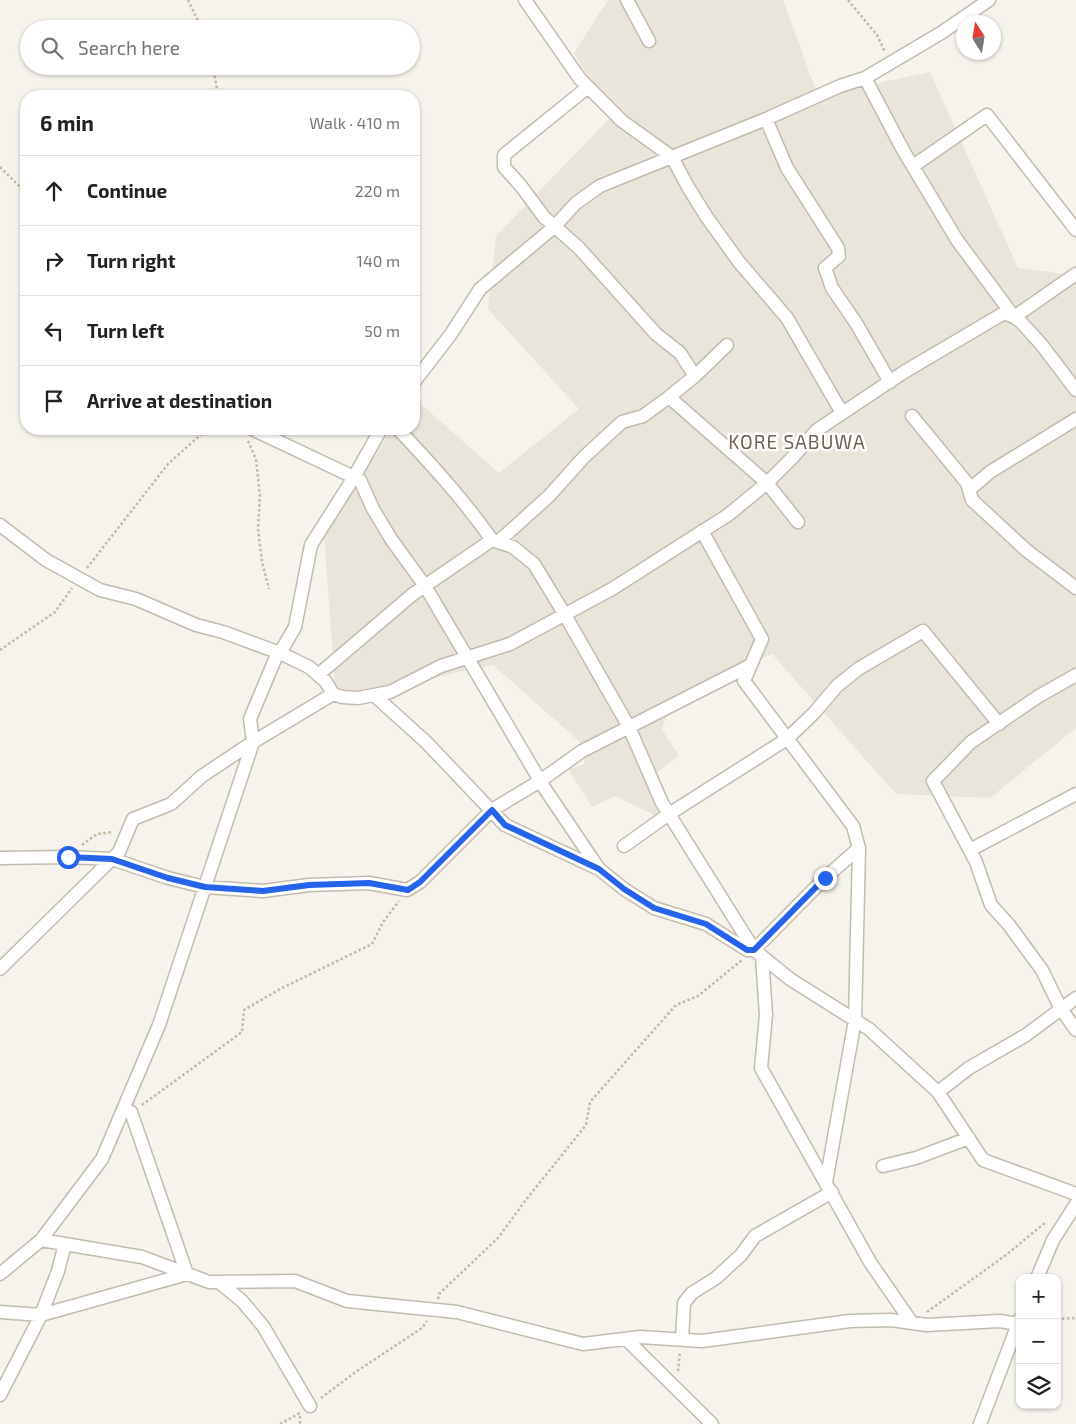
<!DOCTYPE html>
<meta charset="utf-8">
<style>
body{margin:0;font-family:"Exo 2",sans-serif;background:#f6f6f6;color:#222}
.controls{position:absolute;right:15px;bottom:15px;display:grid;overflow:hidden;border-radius:10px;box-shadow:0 1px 4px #0004}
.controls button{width:45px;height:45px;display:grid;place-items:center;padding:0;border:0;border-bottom:1px solid #e0e0e0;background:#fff;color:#222;font:25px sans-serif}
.compass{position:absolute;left:956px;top:15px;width:45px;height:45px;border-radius:50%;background:#fff;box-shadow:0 1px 4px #0004;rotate:348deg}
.stop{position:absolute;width:15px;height:15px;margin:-11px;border:4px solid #2563eb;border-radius:50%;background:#fff}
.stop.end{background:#2563eb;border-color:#fff;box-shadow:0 1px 5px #0008}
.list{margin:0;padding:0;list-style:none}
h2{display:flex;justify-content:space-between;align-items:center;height:65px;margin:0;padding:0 20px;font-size:21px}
h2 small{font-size:16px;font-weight:400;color:#767676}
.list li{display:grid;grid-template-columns:32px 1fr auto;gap:15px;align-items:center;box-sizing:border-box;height:70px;padding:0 20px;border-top:1px solid #e0e0e0}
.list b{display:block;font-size:19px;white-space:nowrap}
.list em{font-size:16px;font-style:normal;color:#767676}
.icon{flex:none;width:28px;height:28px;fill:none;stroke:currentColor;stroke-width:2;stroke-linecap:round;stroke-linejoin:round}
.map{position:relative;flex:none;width:1076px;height:1424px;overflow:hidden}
.search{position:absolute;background:#fff;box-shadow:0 1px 4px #0004;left:20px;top:20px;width:400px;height:55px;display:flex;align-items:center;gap:12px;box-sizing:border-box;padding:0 18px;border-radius:28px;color:#767676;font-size:19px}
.panel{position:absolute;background:#fff;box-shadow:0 1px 4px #0004;left:20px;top:90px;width:400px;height:345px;border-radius:20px}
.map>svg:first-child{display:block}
</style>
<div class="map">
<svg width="1076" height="1424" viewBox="0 0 1076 1424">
<rect width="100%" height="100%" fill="#f6f3ec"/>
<path fill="#eae5da" d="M608 0H783L818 96 930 72 1018 268 1076 275V728L990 798 896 794 772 654 671 700 662 730 679 755 654 775 662 803 658 817 615 796 592 807 568 769 585 764 580 742 493 665 336 699 324 535 392 429H414V398L499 473 579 409 488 309 496 236 611 117 574 53Z"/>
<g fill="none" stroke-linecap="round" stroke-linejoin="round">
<defs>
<path id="minor" d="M525 0 580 79 622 121 672 157 688 187 706 216 739 262 787 318 842 413
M627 0 649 41
M865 78 903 150 957 240 1014 317 1076 274
M766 119 787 168 838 248 839 256 825 268 832 288 856 323 890 382
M913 166 987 115 1076 230
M695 376 727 345
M414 382 451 334 480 289 554 227 576 203 600 186 766 119 840 86 865 78 941 33 989 0
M669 397 767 483 798 522
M912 416 967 483 972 500 1026 550 1076 588
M252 429 360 480 373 509 391 539 425 586 545 789 599 869
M398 429C431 464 464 500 492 540
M969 490 990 472 1076 419
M0 525 46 560 100 590 136 599 196 625 223 632 280 653 309 667 326 682 333 694 342 697 358 698 390 692 441 666 510 644 612 589 728 515 767 483 792 458 817 430 904 372 1004 313 1014 317 1020 321 1041 344 1076 390
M702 531 762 639 744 681 853 826 859 848 855 1020 826 1182
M498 542 549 496 584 457 622 422 643 416 669 397 695 376 680 353 656 334 579 248 544 217 521 186 504 167V155L588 87
M318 675 413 594 492 540 513 547 534 564 565 615 629 727 662 803 754 950 790 979 869 1029 938 1092 983 1160 1076 1194
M374 695 426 742 505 825 599 869 624 889 654 908 706 924 747 950H754L825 878 859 848
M624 846 669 814 787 739 815 712 837 686 858 669 923 631 999 724
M970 850 1076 794
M0 858 68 857 112 859 168 878 205 887 263 891 309 885 369 883 407 890 420 882 492 810 540 781 582 751 751 665
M762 956 766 1015 761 1068 870 1262 912 1323
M0 969 119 852 133 819 171 804 202 776 253 742 250 719 276 657 280 653 295 627 311 545 354 477 381 429
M1076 998 1061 1009 1076 1030
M938 1092 969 1068 1026 1035 1061 1009 1042 970 1009 925 991 905 976 862 933 781 971 742 1039 696 1076 675
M883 1166 916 1158 969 1138
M41 1240 142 1257 209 1282 295 1281 347 1301 457 1312 583 1344 640 1337 702 1341 850 1321 891 1320 927 1325 1000 1321 1018 1324
M0 1274 41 1240 102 1159 159 1025 253 742 333 694
M1037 1278 1053 1240 1076 1204
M219 1282 242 1301 263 1326 310 1406
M0 1312 41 1315 187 1274 131 1112
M626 1339 712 1424
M682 1339 684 1303 692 1293 716 1278 741 1255 755 1236 832 1192
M0 1395 41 1315 58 1271 65 1244
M980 1424 1020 1319"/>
</defs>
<use href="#minor" stroke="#c2bbae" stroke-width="15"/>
<path stroke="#c4b79f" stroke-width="2.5" stroke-dasharray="2.5 2.5" stroke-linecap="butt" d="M188 0 202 29
M848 0 877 35 885 52
M213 66 217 89V96
M0 167 26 193
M248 441 256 459 260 496 258 529 262 562 269 589
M87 568 168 464 207 429
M0 650 55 612 72 588
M82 845 97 834 113 832
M142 1105 242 1032 244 1010 280 989 372 944 383 922 399 901
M438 1299 439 1294 498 1238 525 1201 586 1125 590 1102 676 1005 698 996 742 960
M927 1312 1006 1255 1046 1222
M1057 1319 1076 1318
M678 1371 680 1352
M321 1398 357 1371 422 1328 427 1321
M300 1416V1424
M280 1424 300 1413"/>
<use href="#minor" stroke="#fff" stroke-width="12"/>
</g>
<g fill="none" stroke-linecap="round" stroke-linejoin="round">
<path stroke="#2563eb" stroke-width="6" d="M68 857 112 859 168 878 205 887 263 891 309 885 369 883 408 890 420 882 492 810 505 825 599 869 624 889 654 908 706 924 747 950H754L825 878"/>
</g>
<g text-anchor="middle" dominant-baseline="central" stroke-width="5" stroke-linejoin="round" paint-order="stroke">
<g font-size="19" letter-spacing="1" fill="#6e6250" stroke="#fff">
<text x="797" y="441">KORE SABUWA</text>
</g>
</g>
</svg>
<div class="controls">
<button>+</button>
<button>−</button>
<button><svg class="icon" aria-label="layers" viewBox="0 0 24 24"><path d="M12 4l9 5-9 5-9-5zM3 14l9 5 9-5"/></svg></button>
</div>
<svg class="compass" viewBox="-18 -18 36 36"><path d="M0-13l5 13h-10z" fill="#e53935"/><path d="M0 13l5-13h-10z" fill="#767676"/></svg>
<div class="stop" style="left:68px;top:857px"></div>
<div class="stop end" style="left:825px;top:878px"></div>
<div class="search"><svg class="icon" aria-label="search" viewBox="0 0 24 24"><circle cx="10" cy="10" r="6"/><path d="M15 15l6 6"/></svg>Search here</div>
<section class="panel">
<h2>6 min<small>Walk · 410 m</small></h2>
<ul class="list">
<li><svg class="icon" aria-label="ahead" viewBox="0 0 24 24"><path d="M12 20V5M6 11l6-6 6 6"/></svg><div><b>Continue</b></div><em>220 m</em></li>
<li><svg class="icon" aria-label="right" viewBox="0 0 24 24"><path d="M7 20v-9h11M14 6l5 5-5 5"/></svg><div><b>Turn right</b></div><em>140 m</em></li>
<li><svg class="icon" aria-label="left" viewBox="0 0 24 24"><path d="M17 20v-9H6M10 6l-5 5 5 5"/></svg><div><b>Turn left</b></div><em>50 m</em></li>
<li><svg class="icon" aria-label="arrive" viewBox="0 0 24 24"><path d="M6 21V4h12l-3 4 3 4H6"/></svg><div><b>Arrive at destination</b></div></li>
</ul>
</section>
</div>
